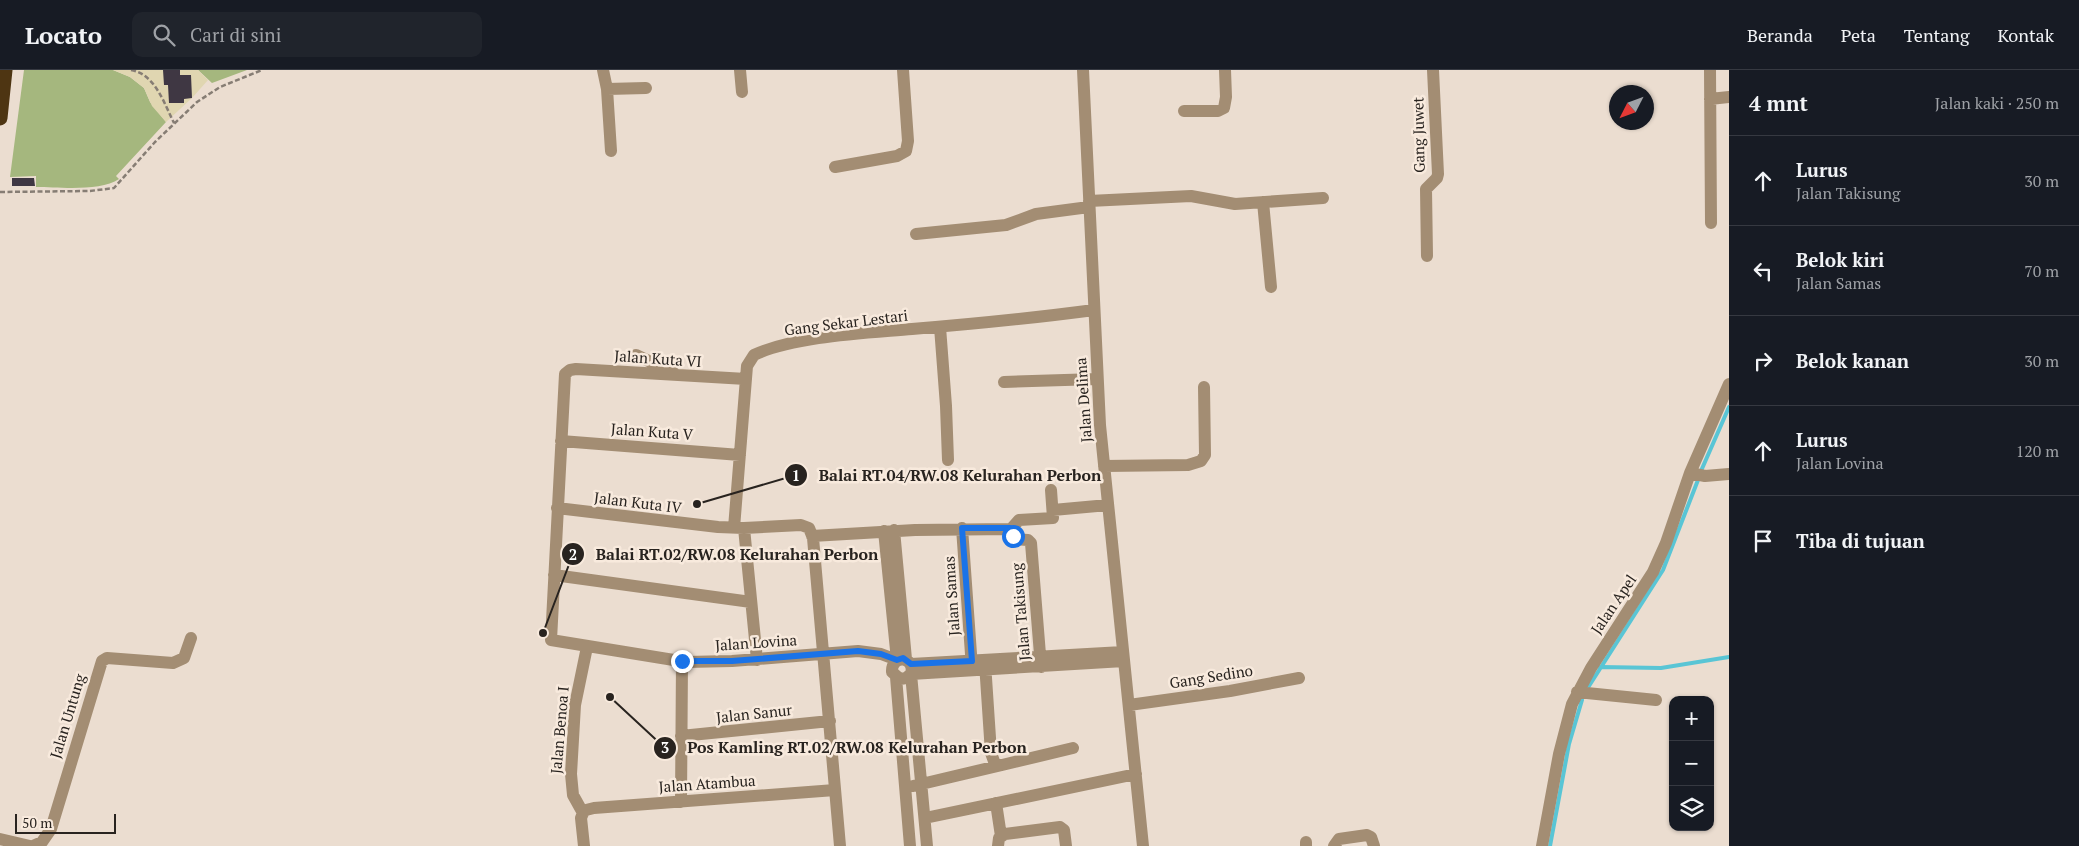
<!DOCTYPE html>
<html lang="id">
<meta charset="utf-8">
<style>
body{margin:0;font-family:"PT Serif",serif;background:#20242c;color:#f1f3f6}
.controls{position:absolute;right:15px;bottom:15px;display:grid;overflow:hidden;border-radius:10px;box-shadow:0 1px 4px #0004}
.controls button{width:45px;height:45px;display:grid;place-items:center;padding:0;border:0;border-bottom:1px solid #363941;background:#171b24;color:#f1f3f6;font:25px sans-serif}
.compass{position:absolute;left:1609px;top:15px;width:45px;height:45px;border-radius:50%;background:#171b24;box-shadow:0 1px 4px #0004;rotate:228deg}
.scale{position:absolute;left:15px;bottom:12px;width:101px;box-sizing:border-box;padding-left:5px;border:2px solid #28231f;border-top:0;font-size:14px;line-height:18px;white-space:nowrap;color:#28231f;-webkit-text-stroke:4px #f8eadd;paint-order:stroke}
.stop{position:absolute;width:15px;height:15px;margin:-11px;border:4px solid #1a73e8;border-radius:50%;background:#fff}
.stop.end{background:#1a73e8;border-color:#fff;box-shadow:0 1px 5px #0008}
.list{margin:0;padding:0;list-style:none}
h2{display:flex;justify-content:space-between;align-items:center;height:65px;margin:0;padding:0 20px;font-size:21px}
h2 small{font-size:16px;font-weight:400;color:#9ea1a6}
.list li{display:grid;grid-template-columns:32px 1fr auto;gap:15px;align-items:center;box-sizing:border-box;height:90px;padding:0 20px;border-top:1px solid #363941}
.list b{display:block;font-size:19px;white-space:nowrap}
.list p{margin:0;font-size:16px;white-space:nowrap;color:#9ea1a6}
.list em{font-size:16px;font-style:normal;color:#9ea1a6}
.icon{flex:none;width:28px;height:28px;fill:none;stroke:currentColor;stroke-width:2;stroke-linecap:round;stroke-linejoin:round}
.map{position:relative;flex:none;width:1729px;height:776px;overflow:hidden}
header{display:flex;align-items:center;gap:30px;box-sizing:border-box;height:70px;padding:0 25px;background:#171b24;border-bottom:1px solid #363941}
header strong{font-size:24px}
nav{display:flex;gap:28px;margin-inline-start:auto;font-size:18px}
.search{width:350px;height:45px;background:#20242c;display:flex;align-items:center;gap:12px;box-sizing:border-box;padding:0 18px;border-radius:10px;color:#9ea1a6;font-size:19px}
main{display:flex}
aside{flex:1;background:#171b24}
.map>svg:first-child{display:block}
</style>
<header>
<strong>Locato</strong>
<div class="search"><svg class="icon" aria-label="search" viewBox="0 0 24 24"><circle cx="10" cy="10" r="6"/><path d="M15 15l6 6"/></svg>Cari di sini</div>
<nav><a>Beranda</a><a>Peta</a><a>Tentang</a><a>Kontak</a></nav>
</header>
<main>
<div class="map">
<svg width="1729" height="776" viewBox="0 0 1729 776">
<rect width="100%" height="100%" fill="#ebddd0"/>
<path fill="#a5b77e" d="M24 0H113L130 7 144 18 150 32 166 52 116 106 119 109C100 122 58 117 36 117V106L10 107Z
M198 0H247L212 13Z"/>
<path fill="#e0d6b1" d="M113 0H198L208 10 192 28 166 52 152 36 144 18 130 7Z"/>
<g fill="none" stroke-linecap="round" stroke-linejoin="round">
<path stroke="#59c5d5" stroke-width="4" d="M1701 401 1729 337
M1600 597 1661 598 1729 587
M1589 616 1663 500 1698 410
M1550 776 1569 674 1582 630"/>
</g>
<path fill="#3f3743" d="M163 0H180V5H191L192 28 184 29V33H169L168 15H164Z
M12 108H34L35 116H12Z"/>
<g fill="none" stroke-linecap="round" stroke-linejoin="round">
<path stroke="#867d74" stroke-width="2.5" stroke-dasharray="5 2.5" stroke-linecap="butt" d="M131 0C155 4 164 33 174 53
M0 122 90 121 114 118 155 72 197 32 220 17 262 0"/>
<path stroke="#a38d73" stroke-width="12" d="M603 0 607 19 611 81
M740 0 742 22
M1083 0 1100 355 1143 776
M1710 0 1711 153
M607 19 646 18
M1710 29 1729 27
M1184 41H1218L1224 38 1226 27 1225 0
M835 97 897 86 906 81 908 71 903 0
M1089 131 1191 126 1235 134 1323 128
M1263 132 1271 217
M916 164 1006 155 1036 144 1089 137
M1427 186 1426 119 1437 108 1438 104 1433 0
M940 257 946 336 948 390
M636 285 674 303
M746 309 576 299 570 300 565 304 551 570 686 592 732 591 858 581 881 584 897 590 884 461
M1004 312 1097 309
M561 371 740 385
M1104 396 1188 395 1201 391 1205 385 1204 317
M1690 403 1705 406 1729 404
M557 438 718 457 744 458 801 455 809 458 813 468 840 776
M1053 440 1108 435
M734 458 747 296 754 285C794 266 868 263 912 259 973 254 1034 248 1094 240
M744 458 757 590
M962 458 972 598
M1011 459 1019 450 1053 448 1051 420
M894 460 906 589
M812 466 915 460 1011 459 1014 469 1028 470 1031 473 1041 597
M554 505 751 532
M985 593 991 683 995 694 1002 695 1073 678
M911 594 1123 582
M911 604 906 608 900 609 892 602C891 584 916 586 911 604L927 776
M911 604 1124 591
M896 607 910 776
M1577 622 1656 630
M1129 635 1230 621 1299 608
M681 666 830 651
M913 716 1002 695
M681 732 682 591
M996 733 1001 766
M583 743 586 740 594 738 835 720
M583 743 573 725 571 704 575 635 587 577
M583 743 581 748 584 776
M925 748 1136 704
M0 769 30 776
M1306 772V776
M33 776 42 772 51 759 102 591 107 588 173 593 184 588 191 568
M998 776 999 768 1005 764 1060 757 1064 760 1066 776
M1334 776 1339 769 1367 765 1371 767 1374 776
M1542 776 1559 684 1572 634 1591 598 1653 502 1666 473 1690 403 1729 314"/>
<path stroke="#4e3512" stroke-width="15" d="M0 48 5 0"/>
</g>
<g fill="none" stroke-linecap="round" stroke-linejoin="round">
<path stroke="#1a73e8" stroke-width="6" d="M682 591H732L858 581 881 584 897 590 903 588 911 594 972 591 962 458H1010L1013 466"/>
</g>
<g text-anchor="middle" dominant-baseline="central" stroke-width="5" stroke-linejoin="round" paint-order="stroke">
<g font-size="15" fill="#28231f" stroke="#f8eadd">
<text transform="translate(1418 65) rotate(-91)">Gang Juwet</text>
<text transform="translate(846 252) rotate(-7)">Gang Sekar Lestari</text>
<text transform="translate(658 288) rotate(4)">Jalan Kuta VI</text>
<text transform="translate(1083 330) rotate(-94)">Jalan Delima</text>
<text transform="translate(652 361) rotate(4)">Jalan Kuta V</text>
<text transform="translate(638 432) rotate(7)">Jalan Kuta IV</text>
<text transform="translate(951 526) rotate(-94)">Jalan Samas</text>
<text transform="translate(1613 534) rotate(-56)">Jalan Apel</text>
<text transform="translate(1020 542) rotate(-95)">Jalan Takisung</text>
<text transform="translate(756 572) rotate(-4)">Jalan Lovina</text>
<text transform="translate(1211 606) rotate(-9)">Gang Sedino</text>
<text transform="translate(754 643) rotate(-6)">Jalan Sanur</text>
<text transform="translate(67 646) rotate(-73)">Jalan Untung</text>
<text transform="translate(559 660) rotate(-85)">Jalan Benoa I</text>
<text transform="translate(707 713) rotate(-4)">Jalan Atambua</text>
</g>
</g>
<path fill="none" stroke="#28231f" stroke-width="2" d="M697 434L796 405M543 563L573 484M610 627L665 678"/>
<g fill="#28231f" stroke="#f8eadd" stroke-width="2">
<circle cx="697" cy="434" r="5"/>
<circle cx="543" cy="563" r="5"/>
<circle cx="610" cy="627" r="5"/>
<circle cx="796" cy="405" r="12"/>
<circle cx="573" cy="484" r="12"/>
<circle cx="665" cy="678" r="12"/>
</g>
<g font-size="15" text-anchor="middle" font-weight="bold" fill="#fff">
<text x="796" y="411">1</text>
<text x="573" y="490">2</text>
<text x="665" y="683">3</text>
</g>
<g font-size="16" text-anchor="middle" font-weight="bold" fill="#28231f" stroke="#f8eadd" stroke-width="5" stroke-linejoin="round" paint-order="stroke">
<text x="960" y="411">Balai RT.04/RW.08 Kelurahan Perbon</text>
<text x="737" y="490">Balai RT.02/RW.08 Kelurahan Perbon</text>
<text x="857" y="683">Pos Kamling RT.02/RW.08 Kelurahan Perbon</text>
</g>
</svg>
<div class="controls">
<button>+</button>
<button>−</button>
<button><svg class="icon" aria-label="layers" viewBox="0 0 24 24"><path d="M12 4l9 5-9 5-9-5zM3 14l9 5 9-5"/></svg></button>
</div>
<svg class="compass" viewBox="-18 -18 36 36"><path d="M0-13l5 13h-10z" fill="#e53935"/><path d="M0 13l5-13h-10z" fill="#9ea1a6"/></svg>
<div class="scale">50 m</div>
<div class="stop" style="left:1013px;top:466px"></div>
<div class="stop end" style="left:682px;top:591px"></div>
</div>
<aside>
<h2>4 mnt<small>Jalan kaki · 250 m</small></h2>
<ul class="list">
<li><svg class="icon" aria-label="ahead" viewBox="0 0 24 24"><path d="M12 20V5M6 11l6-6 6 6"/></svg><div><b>Lurus</b><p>Jalan Takisung</p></div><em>30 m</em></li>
<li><svg class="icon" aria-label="left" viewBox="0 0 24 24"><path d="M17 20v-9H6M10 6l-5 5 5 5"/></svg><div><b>Belok kiri</b><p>Jalan Samas</p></div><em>70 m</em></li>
<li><svg class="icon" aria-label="right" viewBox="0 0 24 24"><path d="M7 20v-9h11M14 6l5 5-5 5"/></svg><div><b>Belok kanan</b></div><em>30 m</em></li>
<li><svg class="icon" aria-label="ahead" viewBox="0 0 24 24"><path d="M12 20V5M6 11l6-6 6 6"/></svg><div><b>Lurus</b><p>Jalan Lovina</p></div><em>120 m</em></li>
<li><svg class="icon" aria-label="arrive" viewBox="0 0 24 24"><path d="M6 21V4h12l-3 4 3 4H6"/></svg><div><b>Tiba di tujuan</b></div></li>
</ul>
</aside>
</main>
